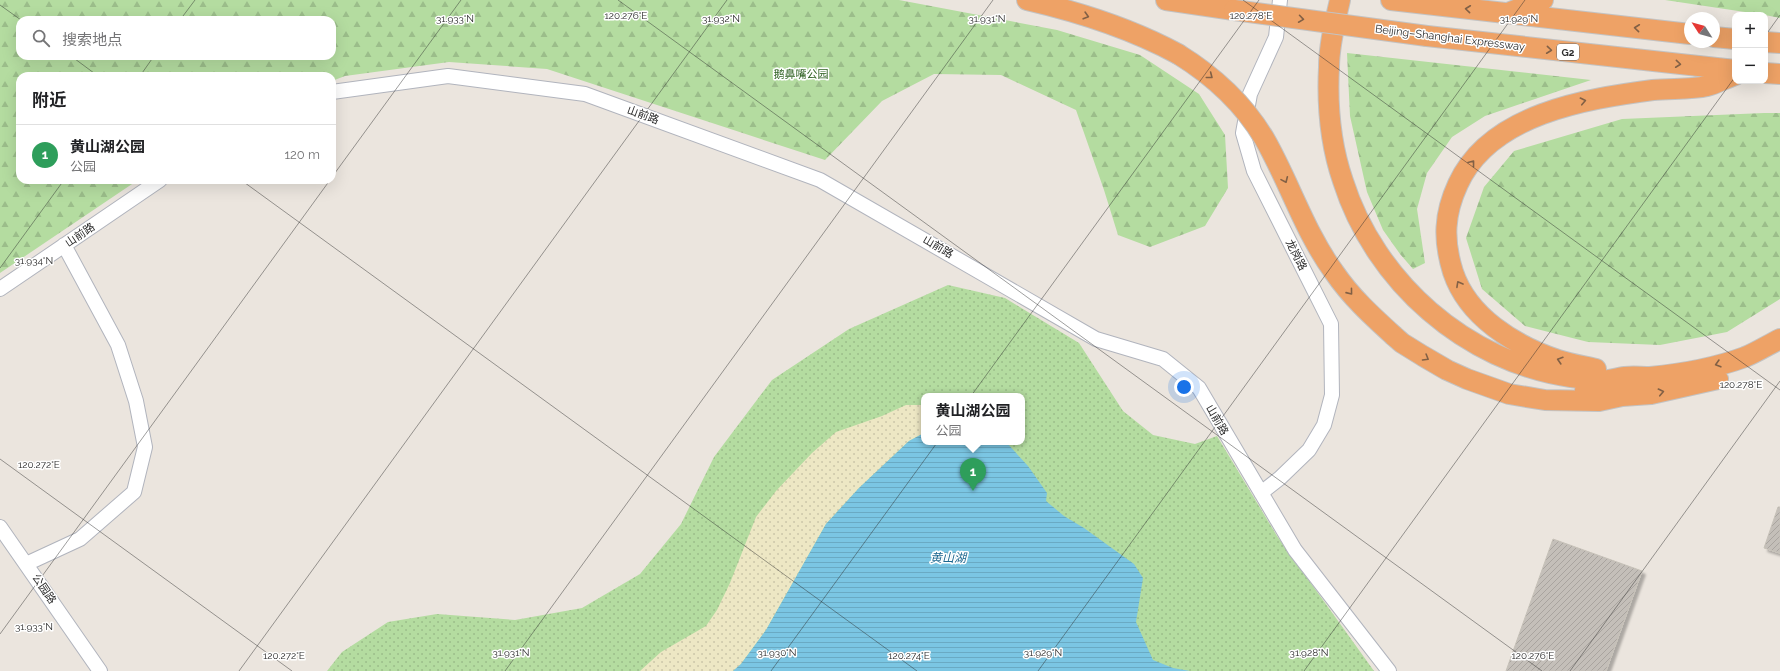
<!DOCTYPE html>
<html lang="zh">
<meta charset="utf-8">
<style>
body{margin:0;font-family:Raleway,"Noto Sans SC",sans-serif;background:#f6f6f6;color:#202124}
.controls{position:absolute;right:12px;top:12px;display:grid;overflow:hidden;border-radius:8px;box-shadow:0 4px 16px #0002}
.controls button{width:36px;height:36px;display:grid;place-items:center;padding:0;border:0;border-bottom:1px solid #e0e0e0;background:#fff;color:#202124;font:20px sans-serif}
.compass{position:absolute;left:1684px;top:12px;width:36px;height:36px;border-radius:50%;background:#fff;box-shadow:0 4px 16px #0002;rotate:306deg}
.you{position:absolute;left:1184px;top:387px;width:14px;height:14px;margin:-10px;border:3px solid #fff;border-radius:50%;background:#1a73e8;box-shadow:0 0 0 6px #1a73e833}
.badge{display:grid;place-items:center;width:26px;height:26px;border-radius:50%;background:#4e6ae8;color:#fff;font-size:13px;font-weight:700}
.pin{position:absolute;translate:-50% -33px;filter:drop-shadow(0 1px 2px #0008)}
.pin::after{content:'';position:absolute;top:21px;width:14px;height:12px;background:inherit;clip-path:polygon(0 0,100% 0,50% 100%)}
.popup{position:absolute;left:921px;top:393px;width:104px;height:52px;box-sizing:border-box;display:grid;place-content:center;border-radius:8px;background:#fff;filter:drop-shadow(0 1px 3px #0005);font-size:13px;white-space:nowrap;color:#757577}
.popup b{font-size:15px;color:#202124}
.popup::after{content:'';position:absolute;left:50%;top:100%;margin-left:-8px;border:8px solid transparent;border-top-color:#fff}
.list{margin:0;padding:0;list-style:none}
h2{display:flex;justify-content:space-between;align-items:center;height:52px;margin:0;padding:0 16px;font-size:17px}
h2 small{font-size:13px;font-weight:400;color:#757577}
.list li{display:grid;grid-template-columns:26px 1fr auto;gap:12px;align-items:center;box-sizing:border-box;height:60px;padding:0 16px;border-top:1px solid #e0e0e0}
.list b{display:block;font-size:15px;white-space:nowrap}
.list p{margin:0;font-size:13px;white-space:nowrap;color:#757577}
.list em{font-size:13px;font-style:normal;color:#757577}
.icon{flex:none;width:22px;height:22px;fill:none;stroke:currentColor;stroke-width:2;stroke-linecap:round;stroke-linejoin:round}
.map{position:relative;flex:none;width:1780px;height:671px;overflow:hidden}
.search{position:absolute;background:#fff;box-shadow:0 4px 16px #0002;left:16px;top:16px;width:320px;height:44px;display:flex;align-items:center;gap:10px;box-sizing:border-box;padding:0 14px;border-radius:12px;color:#757577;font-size:15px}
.panel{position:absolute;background:#fff;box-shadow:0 4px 16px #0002;left:16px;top:72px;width:320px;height:112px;border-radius:12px}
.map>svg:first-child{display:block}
</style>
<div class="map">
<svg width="1780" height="671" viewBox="0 0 1780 671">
<defs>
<pattern id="grass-dots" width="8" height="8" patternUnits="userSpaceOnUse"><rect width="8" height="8" fill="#b4dca0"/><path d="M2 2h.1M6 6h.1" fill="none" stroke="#9bbd8a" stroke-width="1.8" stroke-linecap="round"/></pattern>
<pattern id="forest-firs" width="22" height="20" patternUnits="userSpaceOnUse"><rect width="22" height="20" fill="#b4dca0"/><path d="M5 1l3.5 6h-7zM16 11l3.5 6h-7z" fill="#9bbd8a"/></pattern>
<pattern id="sand-dots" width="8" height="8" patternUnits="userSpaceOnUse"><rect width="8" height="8" fill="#ede7c4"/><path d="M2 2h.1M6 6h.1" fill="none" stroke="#cbc6a9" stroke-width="1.8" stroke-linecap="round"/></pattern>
<pattern id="water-rules" width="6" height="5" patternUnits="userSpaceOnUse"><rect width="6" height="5" fill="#7bc6e3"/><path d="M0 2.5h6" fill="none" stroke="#6aaac3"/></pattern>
<pattern id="building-hatch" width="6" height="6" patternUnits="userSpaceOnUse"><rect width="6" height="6" fill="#c4bfb9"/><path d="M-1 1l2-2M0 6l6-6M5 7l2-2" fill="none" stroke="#a9a49f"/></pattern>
<filter id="shadow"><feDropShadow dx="3.5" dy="3.5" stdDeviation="1" flood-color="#0004"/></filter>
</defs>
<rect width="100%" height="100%" fill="#ebe5de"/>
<path fill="url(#grass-dots)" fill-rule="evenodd" d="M948 285 1005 298 1079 343 1123 411 1153 435 1195 444 1217 436 1277 536 1374 671H327L342 652 388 622 437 614 515 620 582 608 640 574 681 524 714 457 772 380 849 329ZM924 396H1022V442H924Z"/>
<path fill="url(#forest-firs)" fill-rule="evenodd" d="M0 0H899L1057 30 1140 55 1199 94 1225 135 1228 188 1205 226 1150 247 1118 235 1104 190 1076 110 1001 75 934 74 882 101 825 160 547 69 449 62 345 76 332 81V76H20V180H138L0 273ZM20 20H332V56H20Z
M1665 0H1780V18L1765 15Z
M1347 53 1591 80 1485 116 1452 137 1427 173 1417 209 1425 263 1413 269 1400 254 1383 230 1367 192 1350 116Z
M1764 113H1780V299L1727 332 1660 345 1588 342 1525 326 1482 289 1466 238 1484 187 1514 151 1622 119Z"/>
<path fill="url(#sand-dots)" d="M906 405H924V433L909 441 859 488 826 524 766 630 741 664 733 671H640L661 652 706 626 717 610 730 583 756 517 776 491 812 453 836 432 882 416Z"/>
<path fill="url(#water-rules)" d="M924 433V442H1006L1028 466 1047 493 1046 501 1064 516 1084 528 1134 564 1143 578 1136 622 1153 660 1173 668 1190 671H733L741 664 766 630 826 524 859 488 909 441Z"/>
<path fill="url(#building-hatch)" stroke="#c6c1b8" filter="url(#shadow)" d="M1778 507H1780V553L1764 548Z
M1553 539 1642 571 1606 671H1506Z"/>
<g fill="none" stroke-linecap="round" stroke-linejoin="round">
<defs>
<path id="minor" d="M332 92 448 76 585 94 820 180 1096 339 1163 359 1199 388 1295 550 1389 671
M0 289 160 180
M1261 493 1280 478 1309 450 1324 425 1332 395 1331 324 1254 171 1243 133 1250 94 1276 37 1280 0
M0 527 100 671
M26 564 80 539 134 492 145 447 136 401 118 345 64 245"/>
<path id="highway" d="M1027 0C1079 12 1130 28 1178 54
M1166 0 1234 10
M1340 0C1335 22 1329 45 1329 67 1327 105 1331 146 1343 181 1375 282 1466 362 1571 377 1580 378 1590 381 1600 381 1608 381 1616 378 1625 377 1633 376 1641 377 1650 377 1682 374 1715 368 1745 357 1757 352 1768 345 1780 339
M1391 0 1690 34
M1508 13 1538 1 1543 0
M1427 36 1735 70
M1714 37 1735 39
M1765 42 1780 43
M1765 73 1780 74
M1394 336 1402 343 1423 356 1447 370 1467 379 1509 394 1545 400 1599 401 1622 396 1651 394 1718 379
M1596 369C1583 366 1570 364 1558 360 1514 345 1468 317 1453 272 1443 240 1444 214 1458 184 1490 114 1585 99 1653 90 1670 88 1690 90 1707 86 1716 84 1726 78 1735 75
M1585 390 1622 396"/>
</defs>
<use href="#minor" stroke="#b1b4bd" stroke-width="16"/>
<use href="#highway" stroke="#c3c3c3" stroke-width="22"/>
<use href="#minor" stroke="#fff" stroke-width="14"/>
<use href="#highway" stroke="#eea266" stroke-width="20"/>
<defs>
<path id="highway-bridge" d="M1234 10 1427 36
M1178 54C1212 75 1243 103 1264 138 1289 181 1304 231 1334 272 1351 297 1372 316 1394 336"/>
</defs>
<use href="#highway-bridge" stroke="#c3c3c3" stroke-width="22" stroke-linecap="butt"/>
<use href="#highway-bridge" stroke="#eea266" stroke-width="20"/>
</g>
<defs><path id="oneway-chevron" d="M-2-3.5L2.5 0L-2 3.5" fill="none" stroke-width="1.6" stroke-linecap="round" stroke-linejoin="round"/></defs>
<g stroke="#826045">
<use href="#oneway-chevron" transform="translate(1468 9) rotate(-174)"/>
<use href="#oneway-chevron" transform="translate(1086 16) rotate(16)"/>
<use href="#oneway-chevron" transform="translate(1301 19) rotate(8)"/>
<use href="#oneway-chevron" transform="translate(1637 28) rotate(-174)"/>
<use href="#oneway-chevron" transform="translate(1549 50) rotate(6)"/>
<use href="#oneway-chevron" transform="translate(1678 64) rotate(6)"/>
<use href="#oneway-chevron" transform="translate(1210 76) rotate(38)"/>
<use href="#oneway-chevron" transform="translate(1583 101) rotate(-12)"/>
<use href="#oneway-chevron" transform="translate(1472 163) rotate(-52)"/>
<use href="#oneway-chevron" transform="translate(1285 180) rotate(66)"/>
<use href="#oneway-chevron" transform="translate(1459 284) rotate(-119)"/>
<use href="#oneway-chevron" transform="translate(1350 292) rotate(51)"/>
<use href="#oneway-chevron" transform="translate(1426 358) rotate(31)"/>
<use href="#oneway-chevron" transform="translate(1560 360) rotate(-163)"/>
<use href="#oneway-chevron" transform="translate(1718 364) rotate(164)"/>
<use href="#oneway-chevron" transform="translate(1661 392) rotate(-12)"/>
</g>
<path fill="none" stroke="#2a2a2a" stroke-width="1" stroke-opacity="0.45" d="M618 0 1542 671M1243 0 1780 390M0 5 21 20M180 20 195 0M1765 36 1780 15M71 56 98 76M140 76 154 56M332 177 461 0M241 180 917 671M0 268 64 180M0 459 292 671M0 634 330 180M239 671 727 0M505 671 993 0M771 671 1259 0M1038 671 1525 0M1304 671 1735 77M1570 671 1780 381"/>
<g text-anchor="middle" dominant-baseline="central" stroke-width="3" stroke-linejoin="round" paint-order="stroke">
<rect fill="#fff" stroke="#6a6a6a" stroke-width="1" x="1557" y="44" width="22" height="16" rx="3"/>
<g font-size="10" font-weight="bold" fill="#2a2a2a">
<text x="1568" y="52">G2</text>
</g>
<g font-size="11" fill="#2a2a2a" stroke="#fff">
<text transform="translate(1450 38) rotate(7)">Beijing–Shanghai Expressway</text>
<text transform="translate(643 115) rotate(20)">山前路</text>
<text transform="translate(80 235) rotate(-34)">山前路</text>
<text transform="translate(938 247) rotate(30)">山前路</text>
<text transform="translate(1296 255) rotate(63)">龙岗路</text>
<text transform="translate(1217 420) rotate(60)">山前路</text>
<text transform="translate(44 589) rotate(56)">公园路</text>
</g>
<g font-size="11" fill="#2e6121" stroke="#fff">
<text x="801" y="74">鹅鼻嘴公园</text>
</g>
<g font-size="12" font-style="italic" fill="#1b668e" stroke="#fff">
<text x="948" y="558">黄山湖</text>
</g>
</g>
<g font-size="10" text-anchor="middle" fill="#2a2a2a" stroke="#fff" stroke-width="3" stroke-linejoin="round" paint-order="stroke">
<text x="626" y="19">120.276°E</text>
<text x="1251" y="19">120.278°E</text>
<text x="455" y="22">31.933°N</text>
<text x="721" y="22">31.932°N</text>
<text x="987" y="22">31.931°N</text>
<text x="1519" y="22">31.929°N</text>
<text x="34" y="264">31.934°N</text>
<text x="1741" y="388">120.278°E</text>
<text x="39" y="468">120.272°E</text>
<text x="34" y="630">31.933°N</text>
<text x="511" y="656">31.931°N</text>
<text x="777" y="656">31.930°N</text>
<text x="1043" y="656">31.929°N</text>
<text x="1309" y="656">31.928°N</text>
<text x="284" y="659">120.272°E</text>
<text x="909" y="659">120.274°E</text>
<text x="1533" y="659">120.276°E</text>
</g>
</svg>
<div class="controls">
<button>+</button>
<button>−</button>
</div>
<svg class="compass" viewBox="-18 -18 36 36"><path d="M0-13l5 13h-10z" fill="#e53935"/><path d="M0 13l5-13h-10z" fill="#757577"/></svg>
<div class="you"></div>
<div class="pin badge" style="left:973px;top:491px;background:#2e9e5b">1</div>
<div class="popup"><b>黄山湖公园</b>公园</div>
<div class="search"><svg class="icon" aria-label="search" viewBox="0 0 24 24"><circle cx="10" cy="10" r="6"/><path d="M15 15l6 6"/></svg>搜索地点</div>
<section class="panel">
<h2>附近<small></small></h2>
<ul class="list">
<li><span class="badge" style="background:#2e9e5b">1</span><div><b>黄山湖公园</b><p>公园</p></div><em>120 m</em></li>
</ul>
</section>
</div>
